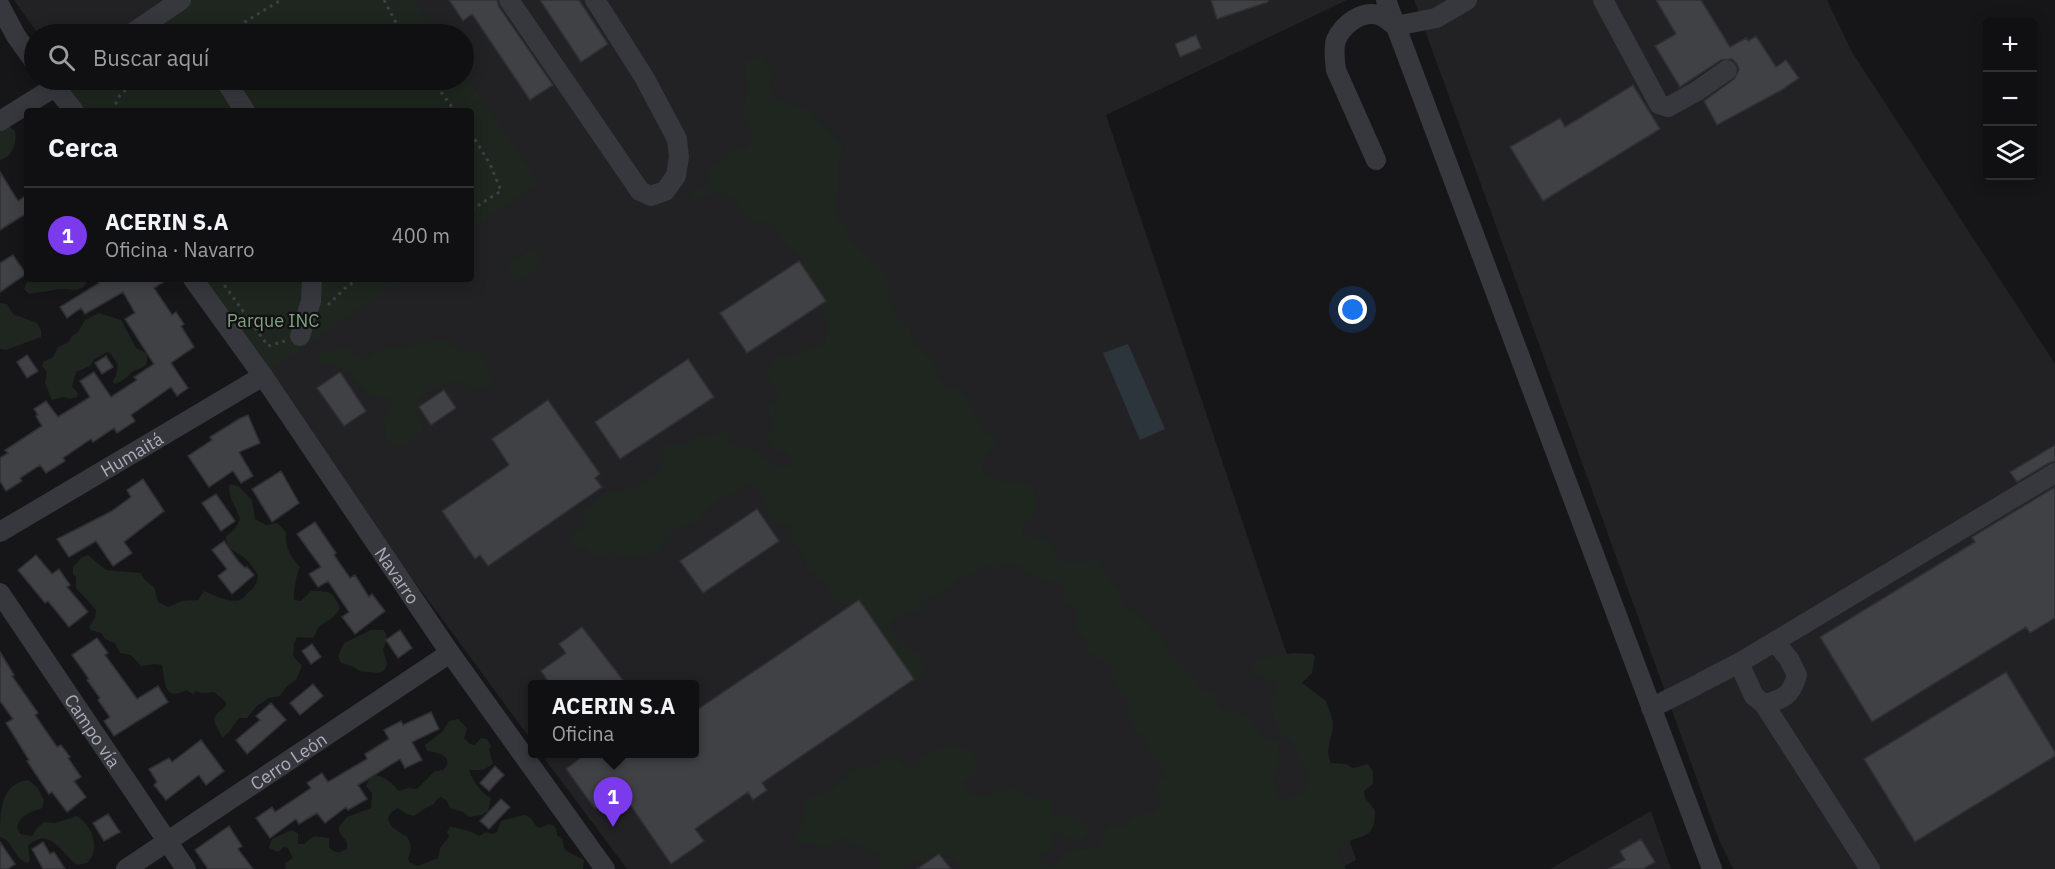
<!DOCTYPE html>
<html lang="es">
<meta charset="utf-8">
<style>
body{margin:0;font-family:"IBM Plex Sans",sans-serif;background:#1e1e20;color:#f1f3f6}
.controls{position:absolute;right:18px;top:18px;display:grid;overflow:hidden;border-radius:6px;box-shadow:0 3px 15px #0003}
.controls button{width:54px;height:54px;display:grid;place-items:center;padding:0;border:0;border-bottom:2px solid #303032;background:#101012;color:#f1f3f6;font:30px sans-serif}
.you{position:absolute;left:1353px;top:310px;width:21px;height:21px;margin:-15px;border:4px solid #fff;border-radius:50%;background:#1a73e8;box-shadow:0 0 0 9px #1a73e833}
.badge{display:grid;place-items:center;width:39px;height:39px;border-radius:50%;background:#7c3aed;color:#fff;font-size:20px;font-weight:700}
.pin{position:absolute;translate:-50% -50px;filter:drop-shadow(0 2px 3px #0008)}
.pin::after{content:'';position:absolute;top:32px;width:21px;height:18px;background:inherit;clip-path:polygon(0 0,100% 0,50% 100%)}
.popup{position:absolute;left:528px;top:680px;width:171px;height:78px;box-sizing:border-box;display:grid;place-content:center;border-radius:6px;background:#101012;filter:drop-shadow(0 2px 4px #0005);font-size:20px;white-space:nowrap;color:#9c9d9f}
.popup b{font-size:22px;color:#f1f3f6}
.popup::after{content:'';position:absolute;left:50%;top:100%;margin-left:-12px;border:12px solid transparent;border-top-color:#101012}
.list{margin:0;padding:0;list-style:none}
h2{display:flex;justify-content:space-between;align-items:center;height:78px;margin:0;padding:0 24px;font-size:26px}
h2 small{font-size:20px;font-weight:400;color:#9c9d9f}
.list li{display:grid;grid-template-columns:39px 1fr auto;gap:18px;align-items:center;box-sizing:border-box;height:96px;padding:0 24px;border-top:2px solid #303032}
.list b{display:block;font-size:22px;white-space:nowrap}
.list p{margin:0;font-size:20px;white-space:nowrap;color:#9c9d9f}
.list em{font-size:20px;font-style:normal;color:#9c9d9f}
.icon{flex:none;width:33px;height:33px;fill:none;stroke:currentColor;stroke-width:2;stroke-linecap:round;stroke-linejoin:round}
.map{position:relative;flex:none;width:2055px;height:869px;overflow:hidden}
.search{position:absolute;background:#101012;box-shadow:0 3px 15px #0003;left:24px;top:24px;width:450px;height:66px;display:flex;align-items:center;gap:15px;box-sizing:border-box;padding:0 21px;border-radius:33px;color:#9c9d9f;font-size:22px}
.panel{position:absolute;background:#101012;box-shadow:0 3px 15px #0003;left:24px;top:108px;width:450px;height:174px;border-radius:6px}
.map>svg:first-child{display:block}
</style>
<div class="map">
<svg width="2055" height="869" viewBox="0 0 2055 869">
<rect width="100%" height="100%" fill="#161618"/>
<path fill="#222225" d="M14 0H1347L1106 115 1356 860 1339 869H627L541 754H694V684H532V741L263 376 199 279H471V111L464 80V34H38Z
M1414 0H1827L1852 52 2055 364V869H1733L1719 840Z
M1651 811 1671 869H1550Z"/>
<path fill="#1e261f" d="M181 0H413L437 34H131Z
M753 57C765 57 767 66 773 75L769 88 773 97 809 111 843 146 838 168 840 180 835 202 838 219 844 224 852 242 884 270 888 281 890 307 897 316 908 326 915 344 932 360 937 377 945 386 960 391 966 396 982 427 993 437 996 445 994 448 985 456 982 463V470L987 476C995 476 997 482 1005 482 1029 484 1032 475 1038 506L1032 520 1029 522 1025 521 1022 536 1045 538 1064 563C1075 564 1088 558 1098 561L1108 577 1120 591 1122 605 1138 615 1158 634 1173 656 1189 672 1201 688 1215 694 1220 708 1245 715 1255 725 1261 735 1279 741 1277 756 1278 767 1273 781 1279 799C1296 798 1306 794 1309 776L1301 762 1295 744 1282 734 1277 727 1270 705 1273 697 1278 691C1276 677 1265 680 1255 674 1247 654 1267 658 1279 656 1284 656 1288 653 1293 653 1299 653 1305 654 1312 654L1315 657 1312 673 1302 683 1326 701C1328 706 1333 720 1333 724 1333 738 1324 749 1331 763L1346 764 1353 768 1368 764 1373 772V784L1364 791 1365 798 1375 810C1376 848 1352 829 1337 852L1346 869H961C957 857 941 855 929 854L921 861 910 863 903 869H879L881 856C874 847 864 850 855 845 851 843 847 837 842 838 838 839 833 845 830 847L798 842 795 841C794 828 802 829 804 819 807 807 799 803 815 794L826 795C832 790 855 767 861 766 866 766 871 767 876 767L882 760 893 757 908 768 915 769C918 765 920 760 924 757 939 743 968 739 978 761L977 773 964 781C963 793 973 792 981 798L998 791 1018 789 1030 798 1049 799 1052 801V812L1054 816 1062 817 1073 814 1083 821 1089 830C1087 838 1080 842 1072 842L1057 830 1051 835 1054 846 1052 850 1041 854 1040 858 1048 866 1055 867C1059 863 1061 858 1065 855 1075 844 1088 852 1100 847 1105 841 1101 832 1107 826L1126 825C1132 811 1143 816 1155 812L1161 798 1156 789 1158 782 1166 777V771L1150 755V746L1147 740 1134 731 1132 721 1126 717 1129 706 1128 702 1113 682 1111 667 1088 651 1086 640 1074 630 1077 611 1064 601 1063 594 1064 586C1057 580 1054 584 1046 582 1040 580 1021 567 1017 563H1006L997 569 982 566 969 577H958C950 590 940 594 926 598L919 610 890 620V630C899 641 933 658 921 675 916 682 912 682 904 681L863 620 845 605 831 599 830 587 805 567 807 559 798 548 789 541 793 527 786 523 779 525C763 521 769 509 764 497 761 492 755 486 750 483L746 484 738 492 723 497 706 511 700 520 672 532 659 551 642 557 638 558 631 554 626 560C613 544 598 565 585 547H574L571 544V536L583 526 585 511 605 492 608 491 620 493 626 489H634C652 476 668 474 663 447 675 440 675 447 686 445 691 445 692 438 696 436 703 433 699 438 706 437 711 436 718 433 724 431L730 436 729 444C736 448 745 447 752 450 769 456 773 475 793 463L788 453 773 449 767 438 772 424 768 413 769 405 779 399V395L766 375 776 358 791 356 808 348 823 346 829 331V327L823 313 822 296 801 271 802 259 784 243 777 229 767 223 751 221 742 213 738 202 717 191 693 202 691 197 694 191C716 180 706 184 711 165L724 160 733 149 746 148C757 135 751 125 743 113L748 90 744 66 746 60Z
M464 73 539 182 471 230V111H74L66 80H464Z
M9 126 15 131C17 143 13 157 0 160V131Z
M532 248 543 264 516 283 505 267Z
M28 279H87V280L84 287C73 293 65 287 54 290 45 292 38 292 29 294L24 289Z
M193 279H402L263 376Z
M0 303 7 304 13 314 37 323 41 330V337L6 350 0 349Z
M99 313 121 320 136 348 146 353C151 371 139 366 131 373 125 379 124 380 115 384L112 382 116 376 118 365 111 354 108 352 94 359 90 366 76 372 72 387 78 393 77 397 70 399 63 397 52 400 45 383 47 372 42 366 43 362 53 357 58 347 69 342 72 336 78 332 85 320Z
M444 340 460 351 472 350 483 355 492 381C484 397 472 385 460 383 444 380 418 393 415 410L424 423 422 430 406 447 392 446 384 437 386 426 381 421 392 405 389 398 370 396C353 378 349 364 322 364L317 359 320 352 346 348 366 361 371 355 384 347 404 350 417 343Z
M230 484 238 486 252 500 255 519 266 525 277 523 286 532C285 547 290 556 300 567 297 571 293 594 294 600L301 601 311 591C330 591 332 590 340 608 336 617 329 620 321 625 317 628 316 634 313 638L297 637 294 644 293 656 302 666 296 680 287 686 280 696 269 698 257 706 247 718H239L228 733 222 738C215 720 207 721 226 706V702L214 692 202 693 196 691 193 694 186 690C163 703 165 679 162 665L155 664 141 666 131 655 120 653 115 643 105 639 101 633 91 630 89 627 95 618 96 610 76 588V577L73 574V567L81 558 88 555 106 570 141 573 145 580 154 587 158 602 168 607 182 601 198 600 204 591C213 595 233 605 242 599 245 597 246 594 249 592 255 587 257 583 258 575 254 570 250 562 245 558 236 552 226 549 226 536L235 529 240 519C237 508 226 495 230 484Z
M371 630H383C390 636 386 642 383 649L387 664 384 671C376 675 370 671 362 672L352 666 341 663 338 656 344 643Z
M458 719 467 728 464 738 470 744 475 745 481 738 487 739 491 746 489 750 493 764 483 770H469C472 780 481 793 491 798L488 811 482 815 469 817 463 812 450 808 447 801 441 797 437 799 434 804 424 809 414 816 407 814 398 808C395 810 392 811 390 814 383 824 401 834 407 836 411 844 412 850 408 858L409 862 418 866 438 858 440 848 449 837 447 832 450 827C459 828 472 831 479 836L486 832 492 834 497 832 501 821C504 820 524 815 525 815 537 818 532 834 549 824 555 825 558 829 557 835L562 839 565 850 584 860 583 869H286L285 863 293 858 288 848 284 847 278 852 269 848 272 839 291 830 298 833V844H304L314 836 329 838V847C335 854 339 853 347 849V842L339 832V827L347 817 371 808 372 793 366 786 369 779 376 775C388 778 391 783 399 791L408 788 417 789 435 771 443 770C456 757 437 752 427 751L425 745 443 731 449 721Z
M28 780 37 787 44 800 42 808C30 813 20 814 17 828L20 834 32 836 38 827 44 822 55 823 77 816C93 826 101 849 87 863L77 865C62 854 49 825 28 846L30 860 28 863C13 859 14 841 0 837 0 812 0 784 28 780Z"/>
<path fill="#2c353c" d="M1128 344 1165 429 1140 440 1103 353Z"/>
<path fill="#404145" stroke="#303034" stroke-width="1.5" d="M449 0H497L499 7 553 85 530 100 472 14 463 21Z
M540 0H579L608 44 581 62Z
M1211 0H1268V2L1217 19Z
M1656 0H1701L1730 47 1746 38 1748 41 1756 36 1776 67 1786 60 1799 78 1780 91 1717 125 1704 101 1734 79 1739 70 1737 64 1732 59 1721 60 1680 87 1655 46 1676 34Z
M1196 35 1201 48 1180 57 1175 44Z
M1633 85 1660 129 1543 201 1510 147 1560 118 1565 127Z
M0 172 18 201 27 195V213L0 230Z
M13 255 26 274 0 292V263Z
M799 261 826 301 747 353 720 313Z
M96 279H168L154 288 172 315 176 312 184 324 181 326 194 347 171 363 188 388 177 396 171 387 131 415 135 421 117 433 114 428 93 442 91 439 63 458 65 461 46 473 40 465 20 478 22 481 6 491 0 481V458L8 453 5 450 42 426 36 416 38 415 34 409 46 401 58 417 90 397 80 381 94 372 111 397 137 380 134 377 154 364 125 319 135 313 123 292 85 314 81 308 67 318 60 307 99 283Z
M27 355 38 371 27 378 17 362Z
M106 356 113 367 102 374 95 363Z
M688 359 714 397 620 459 595 422Z
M340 372 366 411 344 426 317 388Z
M444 390 456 408 431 425 419 407Z
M548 400 600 474 595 478 602 487 488 566 480 555 475 559 442 511 509 465 492 439Z
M248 415 260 443 239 452 253 476 241 483 233 471 209 487 188 456 212 440 210 437 239 419Z
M2055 445V461L2049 463 2017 482 2010 472Z
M281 471 299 503 272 522 252 489Z
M143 479 164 511 124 542 132 553 113 566 96 541 69 557 57 539 112 511 131 497 127 490Z
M2055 487V618L2030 633 2026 627 1872 722 1820 637 1975 542 1972 537Z
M216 494 235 521 221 531 202 503Z
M757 509 779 541 703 593 680 561Z
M315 522 336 553 334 555 350 578 355 575 369 597 372 594 385 611 355 634 342 617 349 612 328 581 318 587 309 574 321 567 297 534Z
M224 541 238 561 245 568 247 567 254 575 232 594 218 576 227 569 212 550Z
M36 555 52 574 59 569 70 585 67 587 88 612 69 627 48 601 45 603 18 570Z
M859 600 914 679 762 783 767 790 753 800 748 792 695 829 704 841 671 864 620 790 595 809 566 769 587 753H694V712Z
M582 627 626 684H550L541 671 566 653 559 644Z
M400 630 412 648 398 658 386 640Z
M97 638 108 653 105 655 137 699 158 686 168 702 114 736 104 721 110 717 98 700 100 698 87 680 89 679 72 655Z
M312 644 321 657 311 664 302 651Z
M0 652 14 675 12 676 38 713 35 715 57 747 61 745 70 757 68 758 81 777 74 781 86 797 67 812 52 792 49 794 27 761 29 760 6 723 13 719 0 701Z
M2006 672 2055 752V756L1915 842 1864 759Z
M313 684 323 696 300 715 290 703Z
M271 703 286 720 247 754 236 740 260 720 256 716Z
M431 712 439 729 412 742 422 760 405 768 400 759 358 785 367 799 348 810 346 807 325 823 317 813 299 824 296 819 270 838 256 818 272 807 275 812 311 788 307 783 322 773 328 782 367 759 365 754 389 739 384 730 401 721 403 725Z
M201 740 224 771 206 785 199 775 166 800 154 785 157 782 149 769 169 758 172 762Z
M495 766 504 775 489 791 480 783Z
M501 799 510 807 489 829 480 821Z
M108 814 120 832 104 841 93 823Z
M229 826 242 846 238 849 253 869H208L195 850Z
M1641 839 1655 862 1643 869H1608L1625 860 1620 851Z
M0 842 15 864 8 869H0Z
M43 842 50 854 54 852 65 869H43L32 849Z
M939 854 951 869H917Z"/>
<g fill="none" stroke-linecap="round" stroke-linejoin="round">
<path stroke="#3d3f44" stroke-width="3" stroke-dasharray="3 4.5" stroke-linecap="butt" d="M384 0 402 34
M225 34 281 0
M432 80 455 111
M112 111 120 95 137 80
M471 133 490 164 501 191 471 210
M220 279 268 346 285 341
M328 305 344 289 358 279"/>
<g stroke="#37383d" stroke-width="20">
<path d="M509 0 640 191 651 196 665 191 676 176 679 157 677 139 644 77 595 0"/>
<path d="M1386 0 1712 869"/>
<path d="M1603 0 1659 104 1668 107 1697 91 1727 70"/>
<path d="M0 6 16 36 34 61"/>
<path d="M131 34 181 0"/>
<path d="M50 80 74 111"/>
<path d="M225 80 245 111"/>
<path d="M0 121 66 80"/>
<path d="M1376 160 1336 70C1335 61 1333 49 1336 40 1343 24 1362 10 1379 15 1385 17 1391 23 1396 26L1436 18 1467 0"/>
<path id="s1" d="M193 279 263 376 450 653 605 869"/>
<path d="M300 336 311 301 312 279"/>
<path id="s2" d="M0 532 263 376"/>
<path id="s3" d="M0 593 186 869"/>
<path d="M1739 663 1754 696 1764 704C1784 699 1791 696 1797 675L1789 659 1775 642"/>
<path d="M1702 682 1739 663 2055 473"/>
<path d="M1764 704 1870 869"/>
<path d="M1651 708 1697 685"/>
<path id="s4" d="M126 869 450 653"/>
</g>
</g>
<g text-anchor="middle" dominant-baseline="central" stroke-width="4.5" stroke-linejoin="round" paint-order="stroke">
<g font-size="18" fill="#7fa381" stroke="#111113">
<text x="273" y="320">Parque INC</text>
</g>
<g font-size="18" fill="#a8adb8" stroke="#111113">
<text stroke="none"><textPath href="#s2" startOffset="153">Humaitá</textPath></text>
<text stroke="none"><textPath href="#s1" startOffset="360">Navarro</textPath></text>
<text stroke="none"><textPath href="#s3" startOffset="166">Campo vía</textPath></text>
<text stroke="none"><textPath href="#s4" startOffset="195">Cerro León</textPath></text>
</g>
</g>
</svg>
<div class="controls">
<button>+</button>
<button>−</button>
<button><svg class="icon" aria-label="layers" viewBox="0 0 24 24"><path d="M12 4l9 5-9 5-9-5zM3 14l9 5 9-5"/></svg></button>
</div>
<div class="you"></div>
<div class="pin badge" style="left:613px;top:827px">1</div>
<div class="popup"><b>ACERIN S.A</b>Oficina</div>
<div class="search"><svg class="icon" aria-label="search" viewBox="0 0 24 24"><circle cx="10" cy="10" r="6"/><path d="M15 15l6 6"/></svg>Buscar aquí</div>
<section class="panel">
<h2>Cerca<small></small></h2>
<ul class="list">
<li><span class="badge">1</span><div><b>ACERIN S.A</b><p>Oficina · Navarro</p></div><em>400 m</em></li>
</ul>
</section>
</div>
